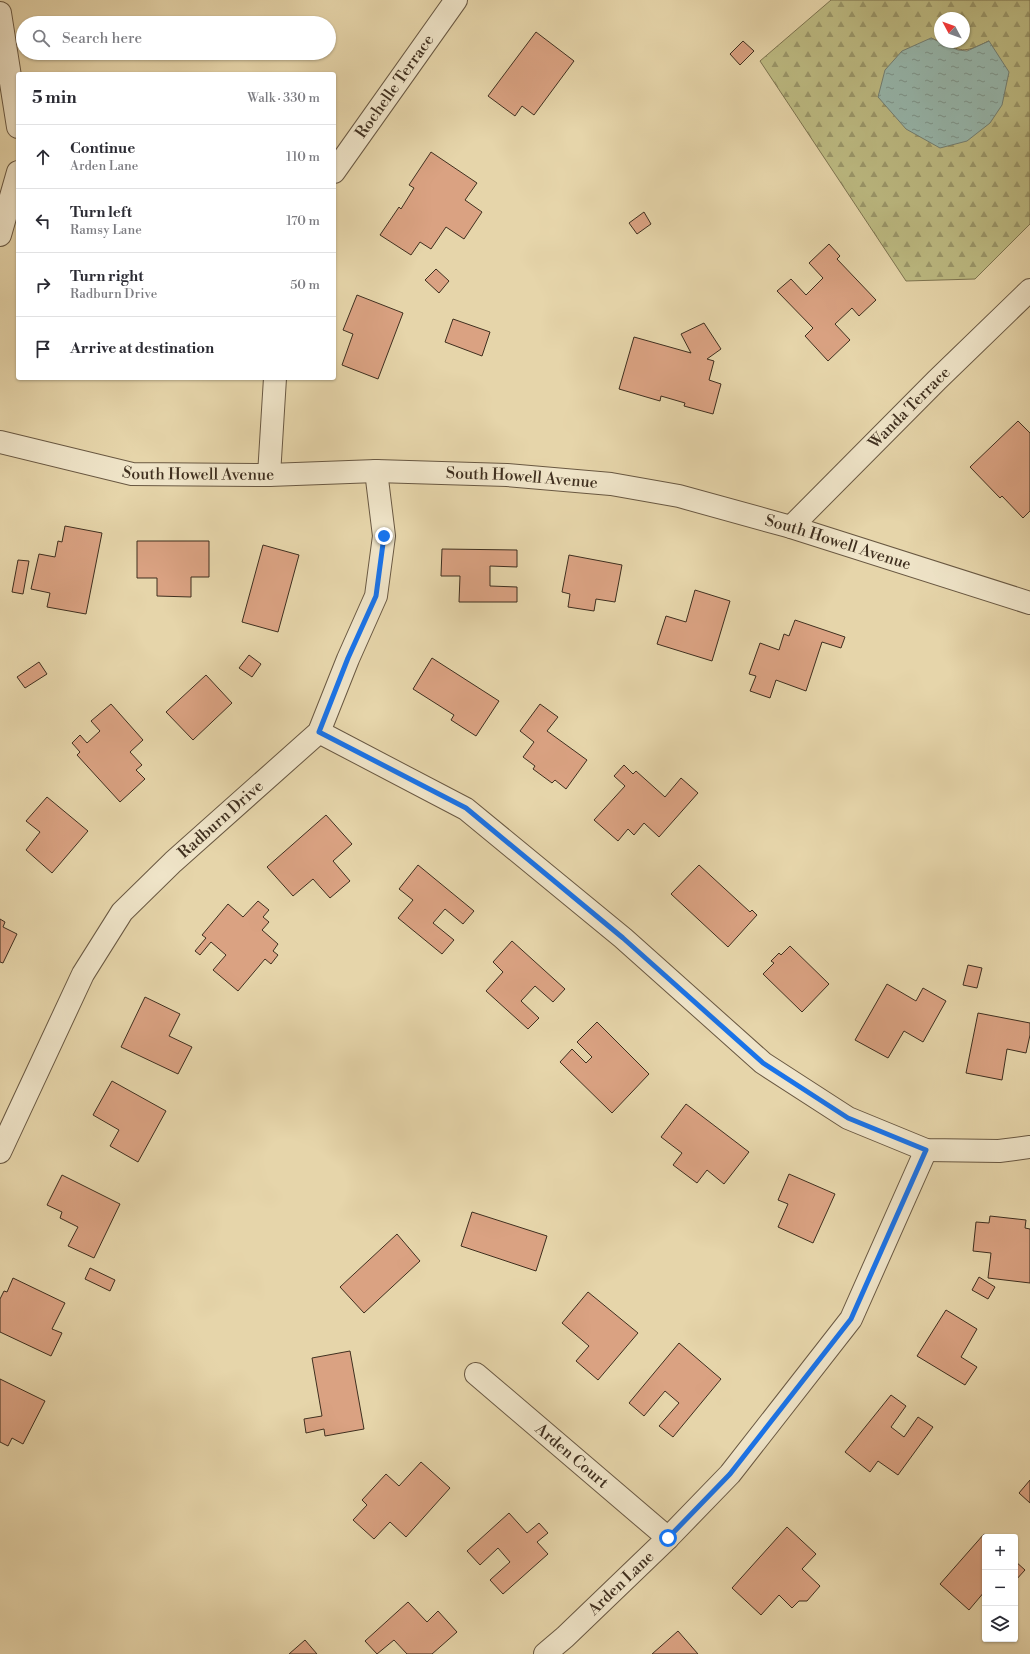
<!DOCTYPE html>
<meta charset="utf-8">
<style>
body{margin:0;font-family:"Libre Bodoni",serif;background:#f2f2f3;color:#2b2b33}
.controls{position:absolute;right:12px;bottom:12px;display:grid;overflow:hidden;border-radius:4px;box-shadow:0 1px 3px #0004}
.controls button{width:36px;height:36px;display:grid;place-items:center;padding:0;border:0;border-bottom:1px solid #e1e1e2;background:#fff;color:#2b2b33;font:20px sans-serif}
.compass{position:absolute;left:934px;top:12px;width:36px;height:36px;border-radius:50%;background:#fff;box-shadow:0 1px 3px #0004;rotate:311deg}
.stop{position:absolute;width:12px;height:12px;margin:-9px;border:3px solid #1a73e8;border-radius:50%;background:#fff}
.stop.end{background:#1a73e8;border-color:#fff;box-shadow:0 1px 4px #0008}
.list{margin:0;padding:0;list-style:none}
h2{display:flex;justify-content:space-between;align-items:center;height:52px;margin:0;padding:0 16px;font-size:17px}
h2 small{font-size:13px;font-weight:400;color:#7c7c81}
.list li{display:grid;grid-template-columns:26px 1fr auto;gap:12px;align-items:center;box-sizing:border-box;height:64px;padding:0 16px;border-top:1px solid #e1e1e2}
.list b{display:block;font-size:15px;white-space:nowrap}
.list p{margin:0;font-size:13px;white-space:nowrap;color:#7c7c81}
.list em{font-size:13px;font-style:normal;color:#7c7c81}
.icon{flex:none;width:22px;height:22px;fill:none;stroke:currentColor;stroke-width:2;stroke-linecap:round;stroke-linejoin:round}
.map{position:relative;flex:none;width:1030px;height:1654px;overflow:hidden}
.search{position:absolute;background:#fff;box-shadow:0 1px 3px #0004;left:16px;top:16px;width:320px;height:44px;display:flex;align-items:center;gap:10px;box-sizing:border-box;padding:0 14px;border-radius:22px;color:#7c7c81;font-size:15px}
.panel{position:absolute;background:#fff;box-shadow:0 1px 3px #0004;left:16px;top:72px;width:320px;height:308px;border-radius:4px}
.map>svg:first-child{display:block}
</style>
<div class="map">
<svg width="1030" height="1654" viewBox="0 0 1030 1654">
<defs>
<pattern id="forest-firs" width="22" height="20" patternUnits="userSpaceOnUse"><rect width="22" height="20" fill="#bdbb83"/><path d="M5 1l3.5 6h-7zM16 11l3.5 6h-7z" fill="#9b986b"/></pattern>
<pattern id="water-ripples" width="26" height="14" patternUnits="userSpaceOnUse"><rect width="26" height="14" fill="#97b8ae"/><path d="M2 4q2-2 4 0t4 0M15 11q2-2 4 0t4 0" fill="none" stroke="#7d968d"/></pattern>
</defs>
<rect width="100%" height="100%" fill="#e6d5aa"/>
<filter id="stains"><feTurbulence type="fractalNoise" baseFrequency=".005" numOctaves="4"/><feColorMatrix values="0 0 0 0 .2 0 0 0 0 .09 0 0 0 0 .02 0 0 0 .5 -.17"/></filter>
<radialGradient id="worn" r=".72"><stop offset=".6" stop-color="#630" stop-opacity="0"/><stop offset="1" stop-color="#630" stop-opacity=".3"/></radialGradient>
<path fill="url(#forest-firs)" stroke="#7e7551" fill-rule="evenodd" d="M831 0H1030V224L975 279 906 281 760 61ZM940 18H964V42H940C965 53 965 52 989 41L878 97 931 38 940 42Z"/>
<path fill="url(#water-ripples)" stroke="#748175" d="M931 38 958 50 967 51 989 41 1009 72 1002 105 990 123 967 141 940 148 906 129 878 97 885 70 902 51Z"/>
<path fill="#daa282" stroke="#3f2f1f" d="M536 32 574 61 534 115 522 106 515 116 488 96Z
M743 41 754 51 740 65 730 54Z
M431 152 477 183 465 200 482 212 464 239 446 227 431 249 420 242 411 255 380 235 399 207 401 209 414 188 409 185Z
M644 212 651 224 637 234 629 223Z
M829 244 840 256 837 259 876 300 859 316 852 308 835 324 850 340 828 361 805 336 813 328 777 291 791 279 806 295 823 278 809 263Z
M436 269 449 281 439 293 425 280Z
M357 295 403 313 378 379 342 365 353 334 343 330Z
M453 319 490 332 482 356 445 342Z
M704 323 721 349 707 359 714 361 709 380 721 384 713 414 684 406 685 403 661 396 660 401 619 389 634 337 691 353 681 334Z
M1018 421 1030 433V511L1023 518 1002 496 1000 498 970 467Z
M65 526 102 533 86 614 47 607 50 593 31 589 39 554 55 557 58 541 62 542Z
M137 541H209V577H191V597L157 596V578H137Z
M263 545 299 555 278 632 242 622Z
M442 549 517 550V567L490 566V586L517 587V602H459L460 576H441Z
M569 555 622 565 615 602 596 599 594 611 568 607 570 594 562 592Z
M18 560 29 561 23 594 12 592Z
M695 590 730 601 712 661 657 644 666 616 686 622Z
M795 620 845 637 841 648 822 642 806 691 776 680 770 698 750 691 756 676 749 674 760 643 779 650 784 634 789 636Z
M249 655 261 664 252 677 239 668Z
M432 658 499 701 476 736 451 720 454 715 413 689Z
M39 662 47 674 25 688 17 677Z
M206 675 232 703 193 740 166 712Z
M111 704 143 740 130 752 142 765 136 770 145 779 120 802 77 755 80 752 72 743 80 735 87 743 100 731 91 721Z
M540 704 558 717 547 731 587 760 566 789 555 780 552 783 533 769 535 766 523 757 534 742 520 731Z
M624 765 633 774 636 771 665 797 681 778 698 793 659 837 644 823 634 835 628 829 618 841 594 820 625 786 614 776Z
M47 797 88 831 52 873 26 850 40 832 26 821Z
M326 815 352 844 333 861 350 881 330 898 313 879 293 896 267 867Z
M418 865 474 911 463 924 445 909 433 923 454 940 442 954 398 918 413 900 399 889Z
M699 865 750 912 752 910 757 915 728 947 671 894Z
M258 901 269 910 263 917 269 922 262 930 278 944 273 951 278 955 271 964 265 959 238 991 213 970 226 955 211 942 200 955 195 951 206 938 202 935 228 904 243 917Z
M0 919 5 922 3 927 17 934 3 963 0 962Z
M512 941 565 989 553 1002 535 986 521 1001 539 1018 528 1029 486 991 503 972 493 962Z
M790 946 829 984 802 1012 763 974 774 963 771 961 779 953 781 955Z
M968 965 982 968 977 988 963 985Z
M887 984 916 1001 923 988 946 1001 923 1042 904 1031 888 1058 855 1040Z
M145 997 180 1014 169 1036 192 1047 178 1074 121 1047Z
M978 1013 1030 1023V1035L1026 1053 1007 1049 1002 1080 966 1073Z
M597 1022 649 1074 612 1113 560 1062 572 1049 586 1063 592 1057 577 1042Z
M112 1081 166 1111 138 1162 110 1146 119 1130 93 1115Z
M686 1104 749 1152 724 1184 707 1170 697 1183 673 1165 682 1153 661 1137Z
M789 1174 835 1194 813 1243 778 1227 788 1204 778 1200Z
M62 1175 120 1204 94 1258 68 1246 78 1227 60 1218 62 1212 47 1205Z
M472 1212 547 1236 536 1271 461 1246Z
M990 1216 1026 1220 1025 1228 1030 1229V1283L988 1278 991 1253 973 1251 976 1222 989 1223Z
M397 1234 420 1261 364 1313 340 1287Z
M90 1268 115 1280 110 1291 85 1279Z
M979 1277 995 1287 988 1299 972 1290Z
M13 1278 65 1303 52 1329 62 1333 51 1356 0 1332V1299L4 1291 7 1292Z
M588 1292 638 1333 598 1380 576 1361 589 1346 562 1323Z
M946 1310 977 1329 961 1357 977 1367 965 1385 917 1356Z
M679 1343 721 1379 673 1437 659 1426 679 1403 665 1391 644 1416 629 1403Z
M350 1351 364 1429 325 1436 324 1429 306 1433 304 1419 322 1416 312 1358Z
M0 1379 45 1401 23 1444 12 1438 8 1446 0 1442Z
M891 1395 906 1406 891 1427 904 1437 918 1417 933 1427 898 1475 878 1461 870 1472 845 1452Z
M421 1462 450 1488 406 1537 390 1522 374 1539 353 1520 367 1505 362 1500 386 1474 399 1486Z
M1030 1480V1503L1019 1493Z
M509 1513 527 1533 539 1523 548 1533 537 1542 548 1554 503 1594 490 1580 510 1562 498 1548 480 1565 467 1551Z
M787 1527 816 1554 802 1569 820 1586 807 1601H799L792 1608 779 1595 761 1615 732 1588Z
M984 1534 988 1537H985V1591L969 1610 940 1584Z
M1015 1561 1025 1570 1015 1581Z
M408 1602 427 1622 438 1611 457 1632 432 1654H407L394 1640 377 1654 365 1641Z
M678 1631 698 1654H652Z
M305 1640 317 1654H289Z"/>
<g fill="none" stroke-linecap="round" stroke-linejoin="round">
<defs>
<g id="minor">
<path d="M0 13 18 127"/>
<path id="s1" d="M334 172 456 0"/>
<path d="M0 235 18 172"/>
<path id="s2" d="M0 442 132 474 269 475 376 471 507 475 611 484 679 496 791 527 1030 603"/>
<path d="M269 475 275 378"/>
<path id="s3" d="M791 527 937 380 1030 290"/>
<path d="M319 732 466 809 623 938 763 1063 848 1118 926 1150 999 1151 1030 1147"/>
<path id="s4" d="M0 1152 83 974 122 912 173 862 319 732 348 659 376 596 384 536 376 471"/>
<path id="s5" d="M476 1374 668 1538"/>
<path id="s6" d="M545 1654 565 1637 668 1538 730 1474 851 1319 926 1150"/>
</g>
</defs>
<use href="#minor" stroke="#695842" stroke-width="24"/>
<use href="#minor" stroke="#efe4c8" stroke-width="22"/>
</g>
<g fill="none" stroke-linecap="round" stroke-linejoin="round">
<path stroke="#1a73e8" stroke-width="5" d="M384 536 376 596 348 658 319 732 466 808 623 938 763 1063 848 1118 926 1150 851 1319 730 1474 668 1538"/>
</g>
<g text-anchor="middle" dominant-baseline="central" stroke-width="3" stroke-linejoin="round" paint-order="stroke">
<g font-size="16" fill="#3f2f1f" stroke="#efe4c8">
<text stroke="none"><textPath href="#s1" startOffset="105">Rochelle Terrace</textPath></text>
<text stroke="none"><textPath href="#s3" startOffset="168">Wanda Terrace</textPath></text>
<text stroke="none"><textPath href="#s2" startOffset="202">South Howell Avenue</textPath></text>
<text stroke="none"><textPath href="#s2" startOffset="526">South Howell Avenue</textPath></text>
<text stroke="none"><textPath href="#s2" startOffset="850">South Howell Avenue</textPath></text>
<text stroke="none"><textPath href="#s4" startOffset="405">Radburn Drive</textPath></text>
<text stroke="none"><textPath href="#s5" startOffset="126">Arden Court</textPath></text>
<text stroke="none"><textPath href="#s6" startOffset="104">Arden Lane</textPath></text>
</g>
</g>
<rect width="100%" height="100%" filter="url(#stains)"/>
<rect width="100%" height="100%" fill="url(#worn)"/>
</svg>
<div class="controls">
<button>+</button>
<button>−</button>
<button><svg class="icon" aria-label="layers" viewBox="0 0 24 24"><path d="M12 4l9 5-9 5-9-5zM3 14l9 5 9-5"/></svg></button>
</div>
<svg class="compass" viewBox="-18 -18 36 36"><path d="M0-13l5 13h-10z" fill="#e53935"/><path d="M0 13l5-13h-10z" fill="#7c7c81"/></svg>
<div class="stop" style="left:668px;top:1538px"></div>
<div class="stop end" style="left:384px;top:536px"></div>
<div class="search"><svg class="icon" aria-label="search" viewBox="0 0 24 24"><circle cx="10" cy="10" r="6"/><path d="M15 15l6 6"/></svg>Search here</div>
<section class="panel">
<h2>5 min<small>Walk · 330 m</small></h2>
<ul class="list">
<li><svg class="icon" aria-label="ahead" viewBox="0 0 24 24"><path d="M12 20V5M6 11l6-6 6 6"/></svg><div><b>Continue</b><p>Arden Lane</p></div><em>110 m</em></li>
<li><svg class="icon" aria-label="left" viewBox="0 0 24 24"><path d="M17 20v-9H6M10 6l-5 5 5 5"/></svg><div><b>Turn left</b><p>Ramsy Lane</p></div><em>170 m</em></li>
<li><svg class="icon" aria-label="right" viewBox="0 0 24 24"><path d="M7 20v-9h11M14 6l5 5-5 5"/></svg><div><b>Turn right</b><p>Radburn Drive</p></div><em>50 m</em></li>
<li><svg class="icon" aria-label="arrive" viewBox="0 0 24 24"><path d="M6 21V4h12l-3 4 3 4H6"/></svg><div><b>Arrive at destination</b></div></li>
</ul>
</section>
</div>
